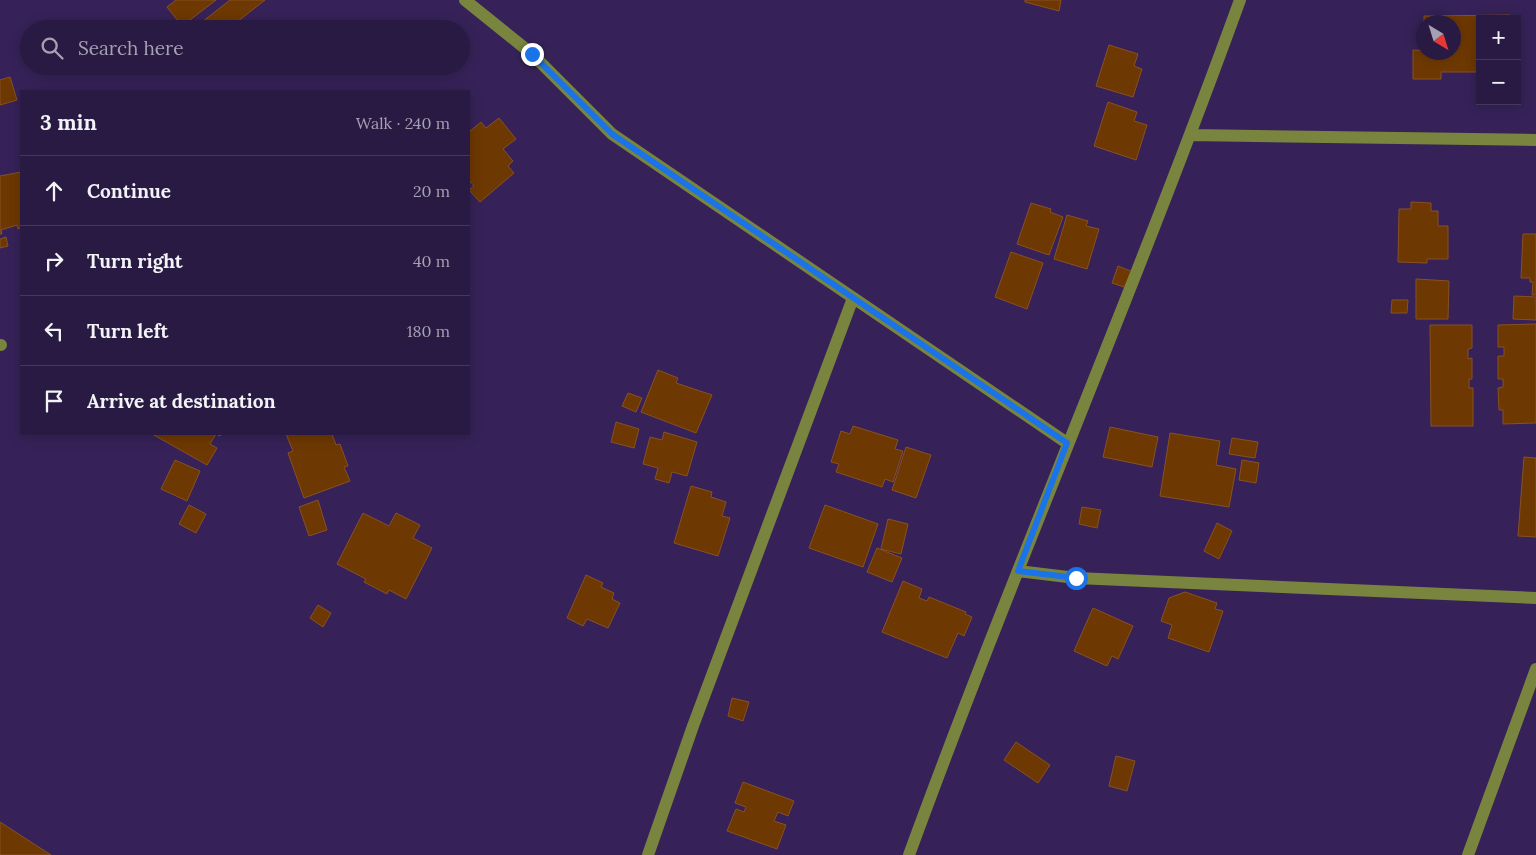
<!DOCTYPE html>
<meta charset="utf-8">
<style>
body{margin:0;font-family:Lora,serif;background:#34274d;color:#f1f3f6}
.controls{position:absolute;right:15px;top:15px;display:grid;overflow:hidden;border-radius:0px;box-shadow:0 2px 12px #0003}
.controls button{width:45px;height:45px;display:grid;place-items:center;padding:0;border:0;border-bottom:1px solid #44385b;background:#281a42;color:#f1f3f6;font:25px sans-serif}
.compass{position:absolute;left:1416px;top:15px;width:45px;height:45px;border-radius:50%;background:#281a42;box-shadow:0 2px 12px #0003;rotate:142deg}
.stop{position:absolute;width:15px;height:15px;margin:-11px;border:4px solid #1a73e8;border-radius:50%;background:#fff}
.stop.end{background:#1a73e8;border-color:#fff;box-shadow:0 1px 5px #0008}
.list{margin:0;padding:0;list-style:none}
h2{display:flex;justify-content:space-between;align-items:center;height:65px;margin:0;padding:0 20px;font-size:21px}
h2 small{font-size:16px;font-weight:400;color:#a5a1b2}
.list li{display:grid;grid-template-columns:32px 1fr auto;gap:15px;align-items:center;box-sizing:border-box;height:70px;padding:0 20px;border-top:1px solid #44385b}
.list b{display:block;font-size:19px;white-space:nowrap}
.list em{font-size:16px;font-style:normal;color:#a5a1b2}
.icon{flex:none;width:28px;height:28px;fill:none;stroke:currentColor;stroke-width:2;stroke-linecap:round;stroke-linejoin:round}
.map{position:relative;flex:none;width:1536px;height:855px;overflow:hidden}
.search{position:absolute;background:#281a42;box-shadow:0 2px 12px #0003;left:20px;top:20px;width:450px;height:55px;display:flex;align-items:center;gap:12px;box-sizing:border-box;padding:0 18px;border-radius:28px;color:#a5a1b2;font-size:19px}
.panel{position:absolute;background:#281a42;box-shadow:0 2px 12px #0003;left:20px;top:90px;width:450px;height:345px;border-radius:0px}
.map>svg:first-child{display:block}
</style>
<div class="map">
<svg width="1536" height="855" viewBox="0 0 1536 855">
<rect width="100%" height="100%" fill="#362258"/>
<path fill="#6d3802" stroke="#885123" d="M176 0H216L182 26 167 7Z
M230 0H265L228 29H193Z
M1025 0H1061L1059 11 1025 2Z
M1510 15V19H1480V72H1441V79H1413V50L1454 52V22H1424V16Z
M1109 45 1138 54 1134 66 1142 69 1133 97 1096 86Z
M10 77 17 100 0 105V80Z
M1108 102 1137 112 1134 121 1147 125 1136 160 1094 146Z
M499 118 516 139 503 149 513 161 508 166 514 173 480 202 469 190 474 186 469 180V132L481 122 486 128Z
M21 172V228L18 229 17 225 1 230 2 234H0V176Z
M1411 202 1431 203V211H1438V226H1448V259H1427V263L1398 262 1399 209H1411Z
M1031 203 1051 209 1050 212 1063 217 1049 255 1017 244Z
M1067 215 1088 221 1086 226 1099 229 1087 269 1054 259Z
M1523 234H1536V295H1532L1533 282H1530V278H1521Z
M6 237 8 246 0 248V239Z
M1011 252 1043 263 1027 309 995 297Z
M1118 266 1133 272 1127 288 1112 283Z
M1416 279 1449 281 1448 319H1416Z
M1514 296 1536 297V320L1513 319Z
M1392 300H1408L1407 313H1391Z
M1536 324V423L1503 424V410H1499L1498 388 1503 387V379H1498V356H1504V347H1498V325Z
M1430 325H1472V348L1468 349V359L1472 358V379H1469V388H1473V426H1431Z
M658 370 678 378 676 383 712 395 696 433 641 412Z
M628 393 642 398 636 412 622 406Z
M616 422 639 429 634 448 611 442Z
M853 426 898 440 895 449 903 451 893 482 885 479 882 487 836 472 839 464 831 462 841 431 850 434Z
M1110 427 1158 437 1152 467 1103 457Z
M664 432 697 442 687 476 672 472 669 483 655 479 658 468 643 464 650 437 662 440Z
M1170 433 1220 441 1216 465 1236 469 1229 507 1160 496Z
M152 434H221L220 436 216 434 210 444 217 448 207 465Z
M286 434H332L336 445 340 444 348 466 344 467 350 481 304 498 288 453 293 451Z
M1232 438 1258 442 1255 458 1229 454Z
M906 447 931 455 916 498 892 490Z
M1524 457 1536 458V537L1518 536Z
M175 460 200 471 187 501 161 489Z
M1242 460 1259 463 1256 483 1239 480Z
M691 486 712 492 711 497 726 502 722 516 730 518 718 556 674 543Z
M318 500 327 530 309 536 299 507Z
M189 505 206 514 196 533 179 524Z
M825 505 878 524 863 567 809 548Z
M1082 507 1101 510 1097 528 1079 524Z
M363 513 389 526 396 513 420 525 413 538 432 548 406 599 389 590 387 594 364 582 366 579 337 564Z
M888 519 908 524 901 554 881 549Z
M1217 523 1232 531 1219 559 1204 551Z
M877 548 902 558 892 582 867 572Z
M586 575 603 583 601 587 614 593 612 599 620 603 608 628 587 619 583 626 567 618Z
M903 581 922 589 919 598 927 601 929 597 966 612 965 614 972 617 964 636 958 633 947 658 882 632Z
M1185 592 1217 603 1215 609 1223 611 1209 652 1168 638 1172 625 1161 621 1169 598Z
M318 605 331 613 323 627 310 618Z
M1093 608 1133 626 1118 659 1112 656 1107 666 1074 651Z
M732 698 749 702 743 721 728 716Z
M1016 742 1050 765 1038 783 1004 760Z
M1116 756 1135 761 1127 791 1109 786Z
M743 782 794 801 788 816 778 812 774 821 786 825 777 849 727 831 736 809 744 812 746 807 735 803Z
M0 822 51 855H0Z"/>
<g fill="none" stroke-linecap="round" stroke-linejoin="round">
<path stroke="#79853e" stroke-width="12" d="M465 0 532 54 612 134 1067 443
M1191 135 1536 140
M0 345H1
M1018 571 1076 578 1536 598
M648 855 693 726 853 298
M909 855C1014 568 1136 287 1240 0
M1468 855 1536 669"/>
</g>
<g fill="none" stroke-linecap="round" stroke-linejoin="round">
<path stroke="#1a73e8" stroke-width="6" d="M532 54 612 134 1067 443 1018 571 1076 578"/>
</g>
</svg>
<div class="controls">
<button>+</button>
<button>−</button>
</div>
<svg class="compass" viewBox="-18 -18 36 36"><path d="M0-13l5 13h-10z" fill="#e53935"/><path d="M0 13l5-13h-10z" fill="#a5a1b2"/></svg>
<div class="stop" style="left:1076px;top:578px"></div>
<div class="stop end" style="left:532px;top:54px"></div>
<div class="search"><svg class="icon" aria-label="search" viewBox="0 0 24 24"><circle cx="10" cy="10" r="6"/><path d="M15 15l6 6"/></svg>Search here</div>
<section class="panel">
<h2>3 min<small>Walk · 240 m</small></h2>
<ul class="list">
<li><svg class="icon" aria-label="ahead" viewBox="0 0 24 24"><path d="M12 20V5M6 11l6-6 6 6"/></svg><div><b>Continue</b></div><em>20 m</em></li>
<li><svg class="icon" aria-label="right" viewBox="0 0 24 24"><path d="M7 20v-9h11M14 6l5 5-5 5"/></svg><div><b>Turn right</b></div><em>40 m</em></li>
<li><svg class="icon" aria-label="left" viewBox="0 0 24 24"><path d="M17 20v-9H6M10 6l-5 5 5 5"/></svg><div><b>Turn left</b></div><em>180 m</em></li>
<li><svg class="icon" aria-label="arrive" viewBox="0 0 24 24"><path d="M6 21V4h12l-3 4 3 4H6"/></svg><div><b>Arrive at destination</b></div></li>
</ul>
</section>
</div>
